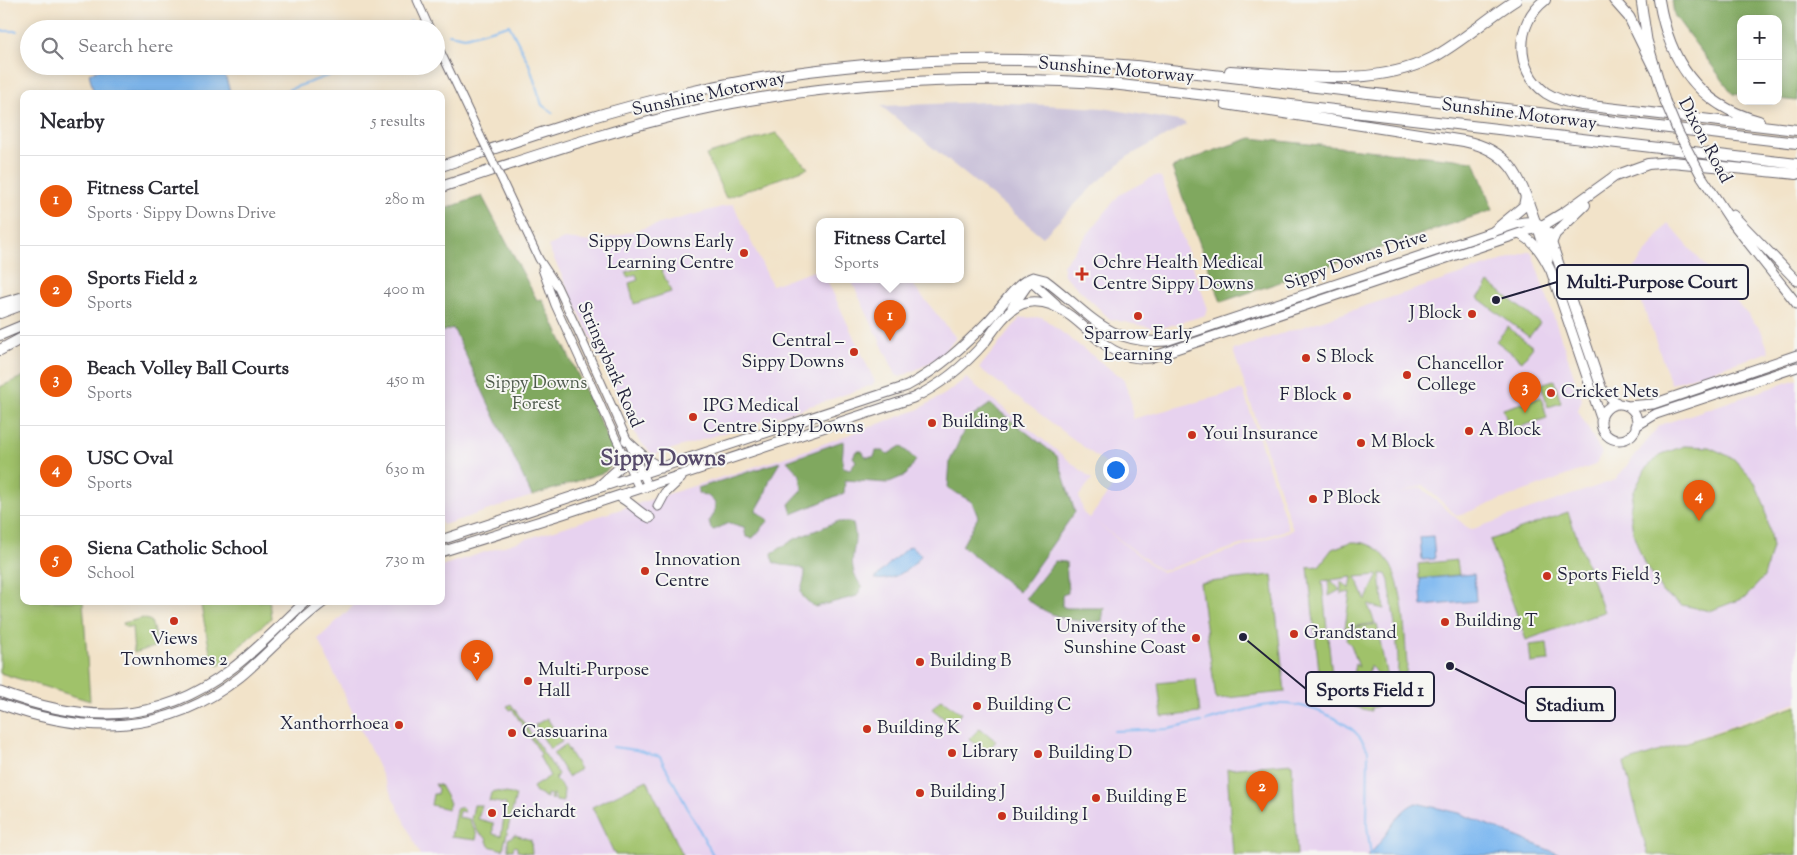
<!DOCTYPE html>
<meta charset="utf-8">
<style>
body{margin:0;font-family:"Sorts Mill Goudy",serif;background:#f2f2f3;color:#2b2b33}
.controls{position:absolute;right:15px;top:15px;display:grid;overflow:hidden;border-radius:10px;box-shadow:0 2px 12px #0003}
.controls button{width:45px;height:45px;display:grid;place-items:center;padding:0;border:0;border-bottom:1px solid #e1e1e2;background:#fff;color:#2b2b33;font:25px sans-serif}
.you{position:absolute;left:1115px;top:469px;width:18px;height:18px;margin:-12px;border:4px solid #fff;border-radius:50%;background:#1a73e8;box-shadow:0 0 0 8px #1a73e833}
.badge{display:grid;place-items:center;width:32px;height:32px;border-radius:50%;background:#ea580c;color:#fff;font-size:16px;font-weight:700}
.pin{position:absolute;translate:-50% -41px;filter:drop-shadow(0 1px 2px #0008)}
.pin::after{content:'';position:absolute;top:26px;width:18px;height:15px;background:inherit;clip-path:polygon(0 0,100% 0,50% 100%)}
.popup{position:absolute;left:816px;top:218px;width:148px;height:65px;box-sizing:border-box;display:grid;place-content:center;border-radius:10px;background:#fff;filter:drop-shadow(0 1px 4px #0005);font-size:16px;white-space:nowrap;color:#7c7c81}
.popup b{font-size:19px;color:#2b2b33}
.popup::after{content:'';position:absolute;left:50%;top:100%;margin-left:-10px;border:10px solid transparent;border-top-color:#fff}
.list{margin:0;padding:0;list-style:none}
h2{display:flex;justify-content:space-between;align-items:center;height:65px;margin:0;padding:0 20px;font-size:21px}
h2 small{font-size:16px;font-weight:400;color:#7c7c81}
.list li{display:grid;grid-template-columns:32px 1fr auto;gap:15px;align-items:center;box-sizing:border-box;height:90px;padding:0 20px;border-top:1px solid #e1e1e2}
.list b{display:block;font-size:19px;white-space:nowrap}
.list p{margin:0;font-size:16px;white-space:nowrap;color:#7c7c81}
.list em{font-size:16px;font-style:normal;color:#7c7c81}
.icon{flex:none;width:28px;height:28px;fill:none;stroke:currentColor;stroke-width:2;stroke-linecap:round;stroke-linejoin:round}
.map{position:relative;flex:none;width:1797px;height:855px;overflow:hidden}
.search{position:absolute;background:#fff;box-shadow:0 2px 12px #0003;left:20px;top:20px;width:425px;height:55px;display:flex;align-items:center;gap:12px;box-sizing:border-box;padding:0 18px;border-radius:28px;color:#7c7c81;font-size:19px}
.panel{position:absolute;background:#fff;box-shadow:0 2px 12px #0003;left:20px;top:90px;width:425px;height:515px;border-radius:10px}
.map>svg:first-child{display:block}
</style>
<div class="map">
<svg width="1797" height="855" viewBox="0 0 1797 855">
<rect width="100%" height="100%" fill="#f6f6f2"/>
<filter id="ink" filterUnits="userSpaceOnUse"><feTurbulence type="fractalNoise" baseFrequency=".02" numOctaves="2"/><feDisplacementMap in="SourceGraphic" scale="10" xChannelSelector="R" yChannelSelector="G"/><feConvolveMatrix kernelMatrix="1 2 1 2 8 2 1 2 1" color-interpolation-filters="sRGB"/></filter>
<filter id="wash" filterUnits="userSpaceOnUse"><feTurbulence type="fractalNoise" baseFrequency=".0096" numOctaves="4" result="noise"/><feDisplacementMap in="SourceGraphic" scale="20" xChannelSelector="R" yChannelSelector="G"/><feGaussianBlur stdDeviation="1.12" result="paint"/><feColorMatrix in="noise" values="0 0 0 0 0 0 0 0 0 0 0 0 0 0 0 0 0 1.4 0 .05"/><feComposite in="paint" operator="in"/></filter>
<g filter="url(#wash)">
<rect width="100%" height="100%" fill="#f2e3c9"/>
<path fill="#e7d2ef" d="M1155 176 1161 177 1208 309 1206 315 1158 329 1110 319 1064 275 1063 265 1119 195Z
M733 204 772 285 820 269V280H827L875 382 872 385 826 401 653 455 638 439 548 246 564 239 593 242Z
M1668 223 1761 330 1769 352 1671 384 1631 272Z
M1531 251 1582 399 1578 411 1602 453 1595 465 1457 516 1423 485 1399 494 1421 487 1470 530 1615 480 1660 425 1797 379V703L1624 763 1648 855H420L318 639 358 601H441V566L798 453 917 410 945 394 966 378 1092 479 1079 496 1084 514 1090 518 1121 475 979 368 1020 318 1042 317 1124 380 1132 405V419L1243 390 1289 529 1162 571 1094 521 1162 573 1293 530 1233 350Z
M851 280H909L956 338 940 356 926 365 900 377 896 375Z
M453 328 532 496 443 525 441 521V332Z"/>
<path fill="#c8bfd8" d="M987 102 1103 108 1184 122 1186 125 1127 157 1090 189 1043 237 881 106Z"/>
<path fill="#a0c26b" stroke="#617253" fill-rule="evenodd" d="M776 133 808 168 726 198 706 155Z
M658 261 671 292 634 304 629 283 638 280 636 274 628 277 626 272Z
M1489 283 1540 323 1529 337 1478 298Z
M1508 327 1533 347 1522 361 1496 341Z
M24 376V601H83L90 701 0 673V387Z
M1554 380 1561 403 1548 407 1541 384Z
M1541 397 1547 418 1510 430 1503 409Z
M1684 446 1709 447 1733 458 1754 481 1765 506 1772 547 1764 577 1746 597 1710 611 1682 605 1663 593 1644 563 1633 533 1630 509 1634 491 1646 468 1662 454Z
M1568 512 1604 612 1526 640 1490 540Z
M1351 542C1408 540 1403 625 1407 664 1406 686 1393 703 1371 708V711L1348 705 1337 699 1325 683 1322 671H1319L1308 567 1319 566 1332 549ZM1380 574H1386L1389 581C1391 600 1401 657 1397 674 1394 687 1383 696 1370 699L1368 677 1370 666 1388 684 1377 624 1345 629 1348 637 1345 639 1351 645 1359 667 1355 664 1351 685 1362 674 1366 699C1350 700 1337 690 1332 675L1322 581 1329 580V596L1340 590 1331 580 1352 577 1350 589 1341 581V594L1350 592 1345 628 1375 623 1368 605 1384 609ZM1378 575 1366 599H1365L1356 577Z
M1457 560 1459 575 1419 579 1418 564Z
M1272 575 1285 692 1216 699 1200 583Z
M200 601H269L271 618 218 666 217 661 212 662Z
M143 618 151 621 158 646 134 653 132 627H125L123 623Z
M1547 643 1549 661 1531 663 1529 645Z
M1196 679 1200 713 1162 717 1158 683Z
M941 699 961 713 952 725 932 709Z
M511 704 558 774 555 779 564 789 563 802 556 801 553 793 552 795 553 800 550 799 551 795 547 794V798L536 793 533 787 550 776 539 756 541 754 512 709 510 710 507 706Z
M1797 706V855H1648L1624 763Z
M547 718 562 742 550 749 535 725Z
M980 728 996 741 987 752 969 739Z
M565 745 580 769 568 777 553 753Z
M1292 763 1297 855H1233L1227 769Z
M647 780 683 855H615L592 807Z
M435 784 440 785 450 803 448 809 431 805 433 794H437L438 789Z
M495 791 516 795 503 850 489 846 486 838 478 832 471 819 474 805H482L478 819 493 823V834L501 836 506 804 489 801 491 793Z
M462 807 465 812 459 811 458 817 469 819 477 835 476 840 451 837 456 809Z
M515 835 531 840 532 854 517 851V847L514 846 513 850H508V839Z"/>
<path fill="#80a85f" stroke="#51654d" d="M1672 0H1797V101L1778 99V19H1741V95L1733 94 1674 15Z
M1251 138 1474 161 1493 210 1221 302 1172 168 1207 153Z
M482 196 537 300 542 299 617 458 605 472 532 496 453 328 441 332V210Z
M990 404 1057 456 1075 512 1019 592 962 546 978 517 972 502 948 488 950 461 969 419Z
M843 441C844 450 841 458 843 467L850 469 856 461 853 457 856 451H862L866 457H874L876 451H883L888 454 901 446 916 460 906 475 887 483 845 480 844 493 792 514 789 504 802 490 800 475 787 461Z
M780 462 770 479 764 497 756 511 769 520 753 538 746 537 744 527 729 523 714 530 711 529 709 522 714 514 715 503 708 496 698 493V488Z
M836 522H850L853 524C861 549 842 560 862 587L857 596 815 607C791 590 805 590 805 571 797 563 783 568 773 562L772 553 795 539Z
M1055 561 1066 562 1068 593 1062 595V606L1066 608H1104L1102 621C1074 624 1047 616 1026 598Z"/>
<path fill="#80b9f0" stroke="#516e96" d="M109 66H222L231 94H94L89 73Z
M1433 536 1435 559 1422 560 1420 537Z
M911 546 921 555C913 569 891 582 875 579 877 575 906 547 911 546Z
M1474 574 1476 601 1422 606 1420 579Z
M1416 803 1459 813 1561 855H1368C1386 841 1395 811 1416 803Z"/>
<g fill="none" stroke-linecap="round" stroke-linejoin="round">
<path stroke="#80b9f0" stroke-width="2" d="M409 29 410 21 414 22
M0 31H17
M449 34 465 37 509 25 529 64 542 105 553 113
M276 94 356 66
M1206 721C1259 707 1283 692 1336 719 1351 727 1361 735 1368 751L1367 826 1371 855
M1114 731 1168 729 1202 722
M613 747 636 750 660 757 713 855"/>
</g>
</g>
<g filter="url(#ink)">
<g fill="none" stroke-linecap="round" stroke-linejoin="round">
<defs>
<path id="minor" d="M417 0 430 29
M436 42 481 137
M500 176 539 259 557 286 580 335 648 486
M542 269 555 305 639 489"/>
<path id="major" d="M1641 0 1647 40 1665 101
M1702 177 1731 221 1797 304
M1733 215 1797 281
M1536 222 1548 260
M1521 235C1535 241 1544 257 1551 271L1601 418
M1033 277 1035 285 1056 304
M1012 307 1033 277
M1601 422a18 18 0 1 1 36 0a18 18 0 1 1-36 0Z
M1627 406 1653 404 1797 355
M1636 426 1656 414 1797 367
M626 440 649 461 661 468
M599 486 619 468 624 454
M618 496C631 502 638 513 650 518
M658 506 665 493 681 478
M441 540 907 386C939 369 964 346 989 320 1002 307 1015 283 1033 277L1045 280C1087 311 1108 346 1166 341L1519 223C1532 220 1540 222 1548 232L1602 390 1618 404
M441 552 563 514 913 398C941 385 965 365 985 342 993 331 1001 318 1012 310 1024 300 1038 300 1052 305 1089 321 1103 361 1149 358L1542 226
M0 692C83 723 157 726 230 670 257 650 281 624 306 601
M0 704C85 735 166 736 240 677 269 653 294 623 325 601"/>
<path id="highway" d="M1545 0C1515 23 1514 70 1546 93 1557 100 1569 103 1582 105L1797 130
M1614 0 1629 17 1655 70
M1659 0C1669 60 1697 105 1759 121
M1230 71C1296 74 1371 89 1432 58 1462 42 1487 18 1516 0
M1226 104 1464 141C1513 151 1520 179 1535 222
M441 166C520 140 599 112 681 94 831 59 983 53 1136 66L1797 143
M441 187C537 155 633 122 732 103 858 80 985 75 1112 84L1797 164
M1542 226 1565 212 1615 176 1648 164 1672 162 1797 174
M1493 232 1524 206 1526 196
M1552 241 1555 234 1585 205
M0 304 24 297
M0 313 24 304
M0 335 24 325
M0 350 24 337"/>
</defs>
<use href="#minor" stroke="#6b666d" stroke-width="9"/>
<use href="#major" stroke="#6b666d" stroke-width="11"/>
<use href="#highway" stroke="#6b666d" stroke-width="12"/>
<use href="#minor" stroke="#fff" stroke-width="7"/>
<use href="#major" stroke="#fff" stroke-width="9"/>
<use href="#highway" stroke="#fff" stroke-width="10"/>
<defs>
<path id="minor-bridge" d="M481 137 500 176"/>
<path id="major-bridge" d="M1665 101 1678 132 1702 177"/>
</defs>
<use href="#minor-bridge" stroke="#6b666d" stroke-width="9" stroke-linecap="butt"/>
<use href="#major-bridge" stroke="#6b666d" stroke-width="11" stroke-linecap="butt"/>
<use href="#minor-bridge" stroke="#fff" stroke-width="7"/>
<use href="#major-bridge" stroke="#fff" stroke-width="9"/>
</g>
</g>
<g fill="#c8321e" stroke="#f6f6f2" stroke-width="2">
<circle cx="744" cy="253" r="5"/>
<path d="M1079.5 266.5h5v5h5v5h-5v5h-5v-5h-5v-5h5z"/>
<circle cx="1472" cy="314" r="5"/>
<circle cx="1138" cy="316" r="5"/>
<circle cx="854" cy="352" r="5"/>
<circle cx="1306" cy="358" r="5"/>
<circle cx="1407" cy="375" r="5"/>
<circle cx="1551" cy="393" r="5"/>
<circle cx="1347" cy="396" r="5"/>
<circle cx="693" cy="417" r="5"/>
<circle cx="932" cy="423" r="5"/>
<circle cx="1469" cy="431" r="5"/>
<circle cx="1192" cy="435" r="5"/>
<circle cx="1361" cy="443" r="5"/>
<circle cx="1313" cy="499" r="5"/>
<circle cx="645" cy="571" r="5"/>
<circle cx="1547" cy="576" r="5"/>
<circle cx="174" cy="621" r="5"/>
<circle cx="1445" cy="622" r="5"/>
<circle cx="1294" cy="634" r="5"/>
<circle cx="1196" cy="638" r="5"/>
<circle cx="920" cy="662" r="5"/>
<circle cx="528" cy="681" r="5"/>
<circle cx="977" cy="706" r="5"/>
<circle cx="399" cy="725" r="5"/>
<circle cx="867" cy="729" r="5"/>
<circle cx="512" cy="733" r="5"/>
<circle cx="952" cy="753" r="5"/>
<circle cx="1038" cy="754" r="5"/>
<circle cx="920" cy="793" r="5"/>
<circle cx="1096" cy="798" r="5"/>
<circle cx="492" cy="813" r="5"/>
<circle cx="1002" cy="816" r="5"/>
</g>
<g text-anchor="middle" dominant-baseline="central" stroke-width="4" stroke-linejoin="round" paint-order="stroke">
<g font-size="18" fill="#22223b" stroke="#f6f6f2">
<text transform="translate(1116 71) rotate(5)">Sunshine Motorway</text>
<text transform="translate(709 95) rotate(-12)">Sunshine Motorway</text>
<text transform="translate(1519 115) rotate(7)">Sunshine Motorway</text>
<text transform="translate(1704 141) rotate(62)">Dixon Road</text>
<text transform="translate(1356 261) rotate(-19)">Sippy Downs Drive</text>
<text transform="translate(609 365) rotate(66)">Stringybark Road</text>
</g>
<g font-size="18" fill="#22223b" stroke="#f6f6f2" text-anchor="start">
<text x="734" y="243" text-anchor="end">Sippy Downs Early<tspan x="734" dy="21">Learning Centre</tspan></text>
<text x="1093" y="264">Ochre Health Medical<tspan x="1093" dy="21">Centre Sippy Downs</tspan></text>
<text x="1462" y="314" text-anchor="end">J Block</text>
<text x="1138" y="335" text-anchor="middle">Sparrow Early<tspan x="1138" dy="21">Learning</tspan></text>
<text x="844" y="342" text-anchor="end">Central –<tspan x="844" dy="21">Sippy Downs</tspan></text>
<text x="1316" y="358">S Block</text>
<text x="1417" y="365">Chancellor<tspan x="1417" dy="21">College</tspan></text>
<text x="1561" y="393">Cricket Nets</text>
<text x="1337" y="396" text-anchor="end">F Block</text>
<text x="703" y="407">IPG Medical<tspan x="703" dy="21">Centre Sippy Downs</tspan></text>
<text x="942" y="423">Building R</text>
<text x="1479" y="431">A Block</text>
<text x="1202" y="435">Youi Insurance</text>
<text x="1371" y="443">M Block</text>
<text x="1323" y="499">P Block</text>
<text x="655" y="561">Innovation<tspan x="655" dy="21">Centre</tspan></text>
<text x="1557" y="576">Sports Field 3</text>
<text x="1455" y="622">Building T</text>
<text x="1186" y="628" text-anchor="end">University of the<tspan x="1186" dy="21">Sunshine Coast</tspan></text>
<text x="1304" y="634">Grandstand</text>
<text x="174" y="640" text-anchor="middle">Views<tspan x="174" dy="21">Townhomes 2</tspan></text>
<text x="930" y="662">Building B</text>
<text x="538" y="671">Multi-Purpose<tspan x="538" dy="21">Hall</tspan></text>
<text x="987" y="706">Building C</text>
<text x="389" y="725" text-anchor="end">Xanthorrhoea</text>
<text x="877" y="729">Building K</text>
<text x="522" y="733">Cassuarina</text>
<text x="962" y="753">Library</text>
<text x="1048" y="754">Building D</text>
<text x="930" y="793">Building J</text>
<text x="1106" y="798">Building E</text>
<text x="502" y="813">Leichardt</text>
<text x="1012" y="816">Building I</text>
</g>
<g font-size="18" fill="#4e5a4c" stroke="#f6f6f2">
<text x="536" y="384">Sippy Downs<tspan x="536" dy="21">Forest</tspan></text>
</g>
<g font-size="22" font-weight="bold" fill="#574b6b" stroke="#f6f6f2">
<text x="663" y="460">Sippy Downs</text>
</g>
</g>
<path fill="none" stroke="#22223b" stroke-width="2" d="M1496 300L1557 282M1243 637L1306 689M1450 666L1526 704"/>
<g fill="#22223b" stroke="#f6f6f2" stroke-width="2">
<circle cx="1496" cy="300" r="5"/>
<circle cx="1243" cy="637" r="5"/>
<circle cx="1450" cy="666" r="5"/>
</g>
<g fill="#f6f6f2" stroke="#22223b" stroke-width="2">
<rect x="1557" y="265" width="191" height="34" rx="5"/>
<rect x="1306" y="672" width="128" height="34" rx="5"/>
<rect x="1526" y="687" width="89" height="34" rx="5"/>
</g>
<g font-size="19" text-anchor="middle" font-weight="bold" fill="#22223b">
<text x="1652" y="288">Multi-Purpose Court</text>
<text x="1370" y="696">Sports Field 1</text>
<text x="1570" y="711">Stadium</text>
</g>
</svg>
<div class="controls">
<button>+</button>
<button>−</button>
</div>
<div class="you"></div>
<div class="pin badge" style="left:890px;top:341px">1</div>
<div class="popup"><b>Fitness Cartel</b>Sports</div>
<div class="pin badge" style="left:1262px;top:812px">2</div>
<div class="pin badge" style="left:1525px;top:413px">3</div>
<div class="pin badge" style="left:1699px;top:521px">4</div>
<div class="pin badge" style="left:477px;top:681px">5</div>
<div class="search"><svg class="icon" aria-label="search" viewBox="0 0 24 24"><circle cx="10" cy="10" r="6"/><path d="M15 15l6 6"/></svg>Search here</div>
<section class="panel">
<h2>Nearby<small>5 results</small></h2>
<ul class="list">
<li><span class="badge">1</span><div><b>Fitness Cartel</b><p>Sports · Sippy Downs Drive</p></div><em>280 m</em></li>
<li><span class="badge">2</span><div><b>Sports Field 2</b><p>Sports</p></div><em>400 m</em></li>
<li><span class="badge">3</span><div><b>Beach Volley Ball Courts</b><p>Sports</p></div><em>450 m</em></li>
<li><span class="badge">4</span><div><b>USC Oval</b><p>Sports</p></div><em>630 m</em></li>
<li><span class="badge">5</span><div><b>Siena Catholic School</b><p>School</p></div><em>730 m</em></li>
</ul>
</section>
</div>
